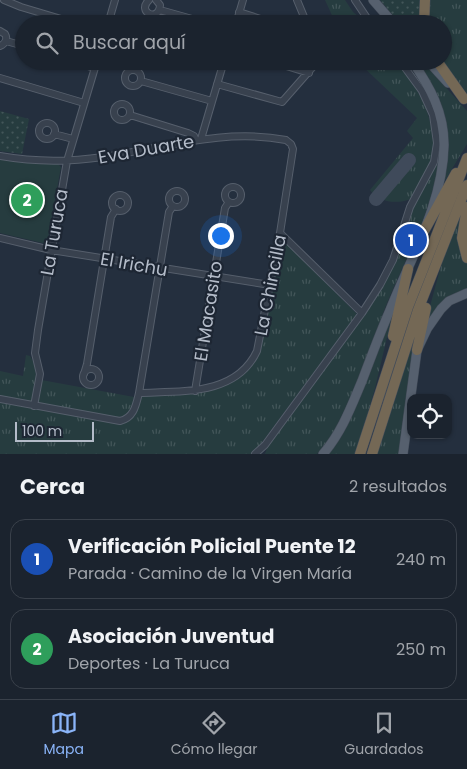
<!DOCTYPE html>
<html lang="es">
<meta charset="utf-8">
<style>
body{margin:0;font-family:Poppins,sans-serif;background:#242b36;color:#f1f3f6}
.controls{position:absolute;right:15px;bottom:15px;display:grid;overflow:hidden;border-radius:10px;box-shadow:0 1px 4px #0004}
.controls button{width:45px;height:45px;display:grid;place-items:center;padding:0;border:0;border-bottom:1px solid #39404a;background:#1b232e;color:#f1f3f6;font:25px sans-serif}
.scale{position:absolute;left:15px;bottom:12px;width:79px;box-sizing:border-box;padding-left:5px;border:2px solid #b4bcc9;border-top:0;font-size:14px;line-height:18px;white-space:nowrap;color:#b4bcc9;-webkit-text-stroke:4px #1d2633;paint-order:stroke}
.you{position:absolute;left:220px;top:235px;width:18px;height:18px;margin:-12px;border:4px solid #fff;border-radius:50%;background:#1a73e8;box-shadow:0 0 0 8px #1a73e833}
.badge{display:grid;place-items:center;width:32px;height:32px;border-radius:50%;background:#8ab4f8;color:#fff;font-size:16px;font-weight:700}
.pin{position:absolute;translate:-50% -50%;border:2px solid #fff;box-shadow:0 1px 5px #0006}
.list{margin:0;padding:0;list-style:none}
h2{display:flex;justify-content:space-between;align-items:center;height:65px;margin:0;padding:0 20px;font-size:21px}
h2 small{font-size:16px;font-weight:400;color:#a0a4aa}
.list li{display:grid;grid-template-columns:32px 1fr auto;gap:15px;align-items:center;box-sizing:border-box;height:80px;margin:0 10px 10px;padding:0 10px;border:1px solid #39404a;border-radius:15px}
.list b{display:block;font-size:19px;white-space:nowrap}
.list p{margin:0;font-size:16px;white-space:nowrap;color:#a0a4aa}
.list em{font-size:16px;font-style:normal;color:#a0a4aa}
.icon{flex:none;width:28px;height:28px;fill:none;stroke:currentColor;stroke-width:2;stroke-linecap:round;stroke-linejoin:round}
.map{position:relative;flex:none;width:467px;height:454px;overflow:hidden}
.search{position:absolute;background:#1b232e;box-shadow:0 1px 4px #0004;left:15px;right:15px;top:15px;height:55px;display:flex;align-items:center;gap:12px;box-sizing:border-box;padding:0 18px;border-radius:28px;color:#a0a4aa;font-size:19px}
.sheet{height:245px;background:#1b232e}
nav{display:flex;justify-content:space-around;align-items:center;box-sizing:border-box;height:70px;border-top:1px solid #39404a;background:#1b232e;font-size:14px;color:#a0a4aa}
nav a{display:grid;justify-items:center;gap:2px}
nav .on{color:#8ab4f8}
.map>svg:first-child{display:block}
</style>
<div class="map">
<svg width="467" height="454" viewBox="0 0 467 454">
<defs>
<pattern id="grass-tufts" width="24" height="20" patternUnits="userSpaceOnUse" patternTransform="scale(1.25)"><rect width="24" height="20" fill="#263c3f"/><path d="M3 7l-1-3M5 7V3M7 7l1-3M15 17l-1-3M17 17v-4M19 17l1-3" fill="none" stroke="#435659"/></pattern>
<pattern id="park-dots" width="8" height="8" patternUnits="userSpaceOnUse" patternTransform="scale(1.25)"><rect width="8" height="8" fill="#263c3f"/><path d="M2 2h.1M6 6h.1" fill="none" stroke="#435659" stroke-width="1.8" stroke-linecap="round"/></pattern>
</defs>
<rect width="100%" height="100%" fill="#242f3e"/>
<path fill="url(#grass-tufts)" d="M325 0H345L353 12 367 24H336Z
M429 0H467V94L443 61V24H427Z
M357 61H396C414 84 429 104 432 134 433 140 434 147 433 153 429 169 418 185 410 199L408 200C394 204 379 202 370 190L413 138 407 131 417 118Z
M415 61H422L467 111V144L444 182 447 143Z
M439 157C435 206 406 257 387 303 367 353 354 414 317 454H265L268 446 364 315 382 287 396 261 413 208Z
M461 213 467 262V290L428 322 426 321 444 255Z
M281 241H284L357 314 260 445 252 454H0V402L121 423C140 419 132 403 144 395 191 393 234 399 260 352Z
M393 312 375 388 356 454H327L340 439 347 426Z
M419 320 399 454H375Z
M26 355 30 356C35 364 36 370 36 379L134 397 133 403 127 415 118 417 0 396V371L23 376Z"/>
<path fill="url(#park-dots)" d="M380 0H421L419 24H400Z
M0 111 29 119 22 154 0 151Z"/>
<path fill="#263c3f" d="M0 159 57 163 61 167 47 244 0 233Z"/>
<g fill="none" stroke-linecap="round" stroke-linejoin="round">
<path stroke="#3f4a5a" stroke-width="14" d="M376 199 409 160"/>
<defs>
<path id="minor" d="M4 0 21 7 78 24
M149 0C136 12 159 23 160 5L156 0
M297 0 307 24
M355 0 371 24
M160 10 210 24
M239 12 276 24
M108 24 115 0
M236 24 243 0
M0 31 5 34C8 39 5 44 0 46
M6 41 24 46
M72 61 94 68
M208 61 223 65
M270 61 309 73
M125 78a8 8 0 1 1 16 0a8 8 0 1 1-16 0Z
M0 78 84 103
M141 81 212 101
M217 84 282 102 318 61
M114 112a8 8 0 1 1 16 0a8 8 0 1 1-16 0Z
M130 115 188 133 194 136 196 140
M39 131a8 8 0 1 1 16 0a8 8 0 1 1-16 0Z
M54 134 73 139
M201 139 224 61
M0 156C34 162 69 162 103 157 164 148 224 128 286 140L291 144 293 149 280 233 257 351C236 396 181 391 139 393 136 405 134 418 120 421L0 399
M225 195a8 8 0 1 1 16 0a8 8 0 1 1-16 0Z
M169 199a8 8 0 1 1 16 0a8 8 0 1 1-16 0Z
M112 203a8 8 0 1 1 16 0a8 8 0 1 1-16 0Z
M280 233 362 313
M0 238 51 250 270 285
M83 377a8 8 0 1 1 16 0a8 8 0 1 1-16 0Z
M84 374 87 364 111 217 116 209
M195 391 225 208 229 202
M139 393 169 212 173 206
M34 406 40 374 35 353 38 330 67 161 97 61
M255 454 265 445 362 313 380 285 393 260 410 207 434 162 437 143 433 115 422 91 400 61"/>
<path id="major" d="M373 0 394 24
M428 61 448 83
M323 454C342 432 351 407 362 381 371 357 380 333 390 310 411 257 443 204 444 145 444 112 430 87 412 61
M403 454 417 350 427 329 441 309 449 301 467 293"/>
<path id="highway" d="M424 24 425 0
M437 61 464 99
M467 207 462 238 467 258
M424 231 456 173
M393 336 408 269
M417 350 426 308
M360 454 408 307 467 158
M372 454 418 310 467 185"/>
</defs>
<use href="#minor" stroke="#565f6c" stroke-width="8"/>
<use href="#major" stroke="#414a57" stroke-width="10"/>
<use href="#highway" stroke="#434c59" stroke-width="11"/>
<use href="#minor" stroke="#38414e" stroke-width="6"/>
<use href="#major" stroke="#56606e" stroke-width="9"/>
<use href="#highway" stroke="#746855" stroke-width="10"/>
</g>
<g text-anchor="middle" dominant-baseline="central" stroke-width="4.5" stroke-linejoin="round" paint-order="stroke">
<g font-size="18" fill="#b4bcc9" stroke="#1d2633">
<text transform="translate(146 149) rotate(-10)">Eva Duarte</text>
<text transform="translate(54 232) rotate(-80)">La Turuca</text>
<text transform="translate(134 264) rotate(10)">El Irichu</text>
<text transform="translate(270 285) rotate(-79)">La Chincilla</text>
<text transform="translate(208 311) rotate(-81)">El Macasito</text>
</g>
</g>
</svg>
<div class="controls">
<button><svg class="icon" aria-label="locate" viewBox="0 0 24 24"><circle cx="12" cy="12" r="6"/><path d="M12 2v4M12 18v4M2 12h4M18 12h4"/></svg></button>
</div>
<div class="scale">100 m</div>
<div class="you"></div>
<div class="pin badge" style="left:411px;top:240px;background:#1a4fb4">1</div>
<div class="pin badge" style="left:27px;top:200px;background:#2e9e5b">2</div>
<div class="search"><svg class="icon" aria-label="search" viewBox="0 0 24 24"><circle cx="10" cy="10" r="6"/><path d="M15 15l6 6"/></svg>Buscar aquí</div>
</div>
<section class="sheet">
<h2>Cerca<small>2 resultados</small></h2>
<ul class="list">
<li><span class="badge" style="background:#1a4fb4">1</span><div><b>Verificación Policial Puente 12</b><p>Parada · Camino de la Virgen María</p></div><em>240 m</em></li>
<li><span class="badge" style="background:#2e9e5b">2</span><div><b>Asociación Juventud</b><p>Deportes · La Turuca</p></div><em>250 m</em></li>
</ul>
</section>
<nav>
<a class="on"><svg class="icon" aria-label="map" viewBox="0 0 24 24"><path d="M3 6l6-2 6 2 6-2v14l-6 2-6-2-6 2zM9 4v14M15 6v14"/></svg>Mapa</a>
<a><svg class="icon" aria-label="directions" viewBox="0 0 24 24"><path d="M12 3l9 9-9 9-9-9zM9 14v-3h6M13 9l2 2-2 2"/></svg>Cómo llegar</a>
<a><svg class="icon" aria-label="saved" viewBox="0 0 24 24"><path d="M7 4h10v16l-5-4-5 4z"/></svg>Guardados</a>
</nav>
